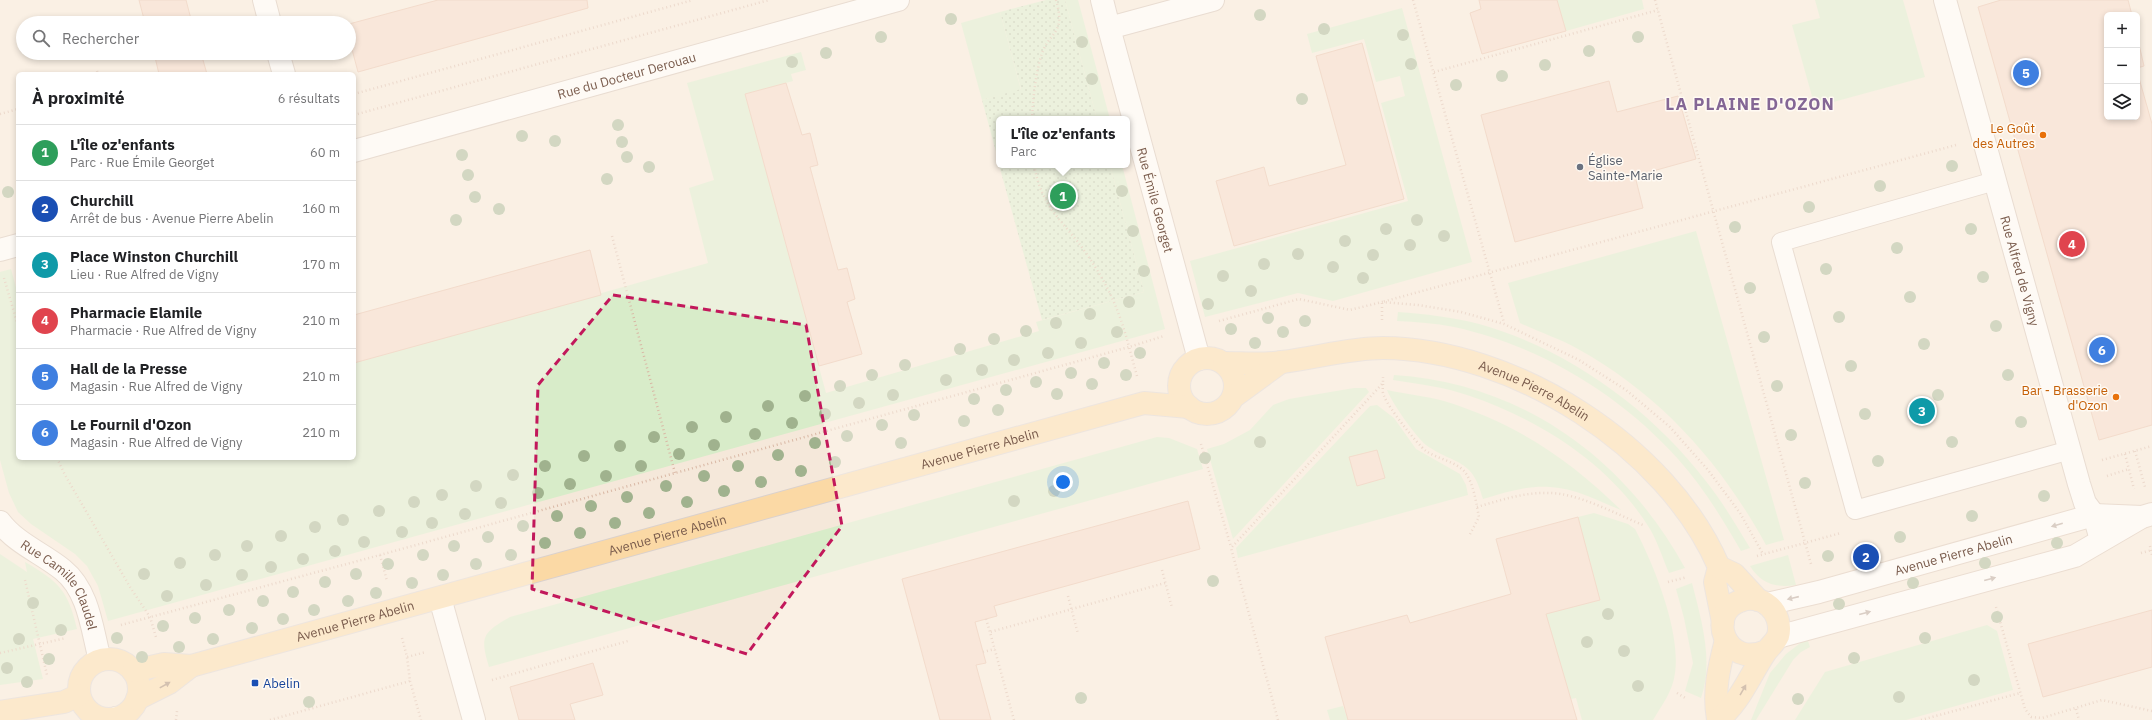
<!DOCTYPE html>
<html lang="fr">
<meta charset="utf-8">
<style>
body{margin:0;font-family:"IBM Plex Sans",sans-serif;background:#f2f2f2;color:#202124}
.controls{position:absolute;right:12px;top:12px;display:grid;overflow:hidden;border-radius:6px;box-shadow:0 2px 6px #0003}
.controls button{width:36px;height:36px;display:grid;place-items:center;padding:0;border:0;border-bottom:1px solid #e0e0e0;background:#fff;color:#202124;font:20px sans-serif}
.you{position:absolute;left:1063px;top:482px;width:14px;height:14px;margin:-10px;border:3px solid #fff;border-radius:50%;background:#1a73e8;box-shadow:0 0 0 6px #1a73e833}
.badge{display:grid;place-items:center;width:26px;height:26px;border-radius:50%;background:#db2777;color:#fff;font-size:13px;font-weight:700}
.pin{position:absolute;translate:-50% -50%;border:2px solid #fff;box-shadow:0 1px 4px #0006}
.popup{position:absolute;left:996px;top:116px;width:134px;height:52px;box-sizing:border-box;display:grid;place-content:center;border-radius:6px;background:#fff;filter:drop-shadow(0 1px 3px #0005);font-size:13px;white-space:nowrap;color:#757577}
.popup b{font-size:15px;color:#202124}
.popup::after{content:'';position:absolute;left:50%;top:100%;margin-left:-8px;border:8px solid transparent;border-top-color:#fff}
.list{margin:0;padding:0;list-style:none}
h2{display:flex;justify-content:space-between;align-items:center;height:52px;margin:0;padding:0 16px;font-size:17px}
h2 small{font-size:13px;font-weight:400;color:#757577}
.list li{display:grid;grid-template-columns:26px 1fr auto;gap:12px;align-items:center;box-sizing:border-box;height:56px;padding:0 16px;border-top:1px solid #e0e0e0}
.list b{display:block;font-size:15px;white-space:nowrap}
.list p{margin:0;font-size:13px;white-space:nowrap;color:#757577}
.list em{font-size:13px;font-style:normal;color:#757577}
.icon{flex:none;width:22px;height:22px;fill:none;stroke:currentColor;stroke-width:2;stroke-linecap:round;stroke-linejoin:round}
.map{position:relative;flex:none;width:2152px;height:720px;overflow:hidden}
.search{position:absolute;background:#fff;box-shadow:0 2px 6px #0003;left:16px;top:16px;width:340px;height:44px;display:flex;align-items:center;gap:10px;box-sizing:border-box;padding:0 14px;border-radius:22px;color:#757577;font-size:15px}
.panel{position:absolute;background:#fff;box-shadow:0 2px 6px #0003;left:16px;top:72px;width:340px;height:388px;border-radius:6px}
.map>svg:first-child{display:block}
</style>
<div class="map">
<svg width="2152" height="720" viewBox="0 0 2152 720">
<defs>
<pattern id="park-dots" width="8" height="8" patternUnits="userSpaceOnUse"><rect width="8" height="8" fill="#d8ecc9"/><path d="M2 2h.1M6 6h.1" fill="none" stroke="#b4c2a5" stroke-width="1.8" stroke-linecap="round"/></pattern>
</defs>
<rect width="100%" height="100%" fill="#fdf6ec"/>
<path fill="#f5e8da" fill-rule="evenodd" d="M0 0H2152V720H0ZM2107 15H2137V117H2107ZM23 23H349V53H23ZM18 74H354V458H18ZM999 119H1127V165H999Z"/>
<path fill="#d8ecc9" d="M1065 0H1078L1110 119H1097Z
M1557 0H1642L1644 9 1566 31Z
M1815 0H1903L1925 77 1815 107 1792 25 1820 18Z
M1402 8 1472 262 1333 301 1298 293 1205 317 1190 261 1408 201 1381 103 1405 96 1400 76 1376 82 1364 39 1312 53 1307 34Z
M1000 12 1021 90 982 100 961 23Z
M801 52 806 70 791 74 793 81 745 94 826 393 1039 331 1036 322 1144 292 1110 165H1122L1165 329 108 621 98 586 87 566 75 554 31 524 18 512 9 493 0 460V272L11 269 18 295V458H354V363L708 263 689 188 714 180 687 83Z
M1696 231 1784 540 1766 545C1721 463 1661 395 1578 349 1560 339 1539 332 1520 323L1508 283Z
M1398 312C1425 314 1452 317 1479 324 1566 348 1650 408 1705 480 1722 501 1736 525 1750 548L1741 551C1722 518 1703 487 1678 459 1620 394 1538 345 1454 327 1435 323 1416 322 1397 321Z
M1394 375C1521 383 1625 458 1685 568L1669 573C1663 559 1658 543 1650 529 1610 464 1540 420 1470 396 1445 387 1419 384 1393 380Z
M1354 388H1366L1369 392 1233 539 1207 449 1224 444 1250 430 1273 405 1289 399Z
M1387 390C1406 394 1426 396 1444 401 1515 423 1568 458 1621 510 1598 501 1575 488 1550 487 1527 485 1504 493 1483 499 1472 457 1456 466 1426 445 1416 437 1392 403 1387 390Z
M1377 405 1394 418 1416 449 1460 474 1466 485 1468 495 1238 558 1236 548 1370 406Z
M1157 437 1169 438 1197 449 1203 469 489 667C480 637 482 633 510 617Z
M1594 513 1628 524 1635 529C1654 565 1681 632 1675 673 1673 691 1662 705 1653 720H1582L1576 698 1571 699 1546 614 1600 600 1578 517Z
M0 554 27 572 25 562C59 582 68 590 77 629L33 639 43 679 0 685Z
M1788 555 1796 585C1776 588 1761 584 1750 566Z
M1692 583C1701 619 1714 661 1701 698L1685 691 1693 663 1684 618 1676 589Z
M1987 625 1997 631 2013 690 1906 720H1795L1825 672Z
M1807 638 1810 647 1801 652 1793 660 1756 720H1751L1770 673 1786 654Z
M1343 706 1348 720H1330L1327 710Z"/>
<path fill="url(#park-dots)" d="M1046 0H1065L1097 119H999V163L982 100 1021 89 1000 12Z
M999 165H1110L1144 292 1042 320Z"/>
<path fill="#f3d5c3" stroke="#e6bba3" d="M139 0H186L192 23H145Z
M438 0H587L588 8 358 72 349 38V24Z
M1479 0H1557L1566 31 1482 54 1470 13 1481 9Z
M2001 0H2128L2132 15H2107V117H2137V71L2152 124V425L2099 440 1978 7Z
M2137 36 2144 66 2137 68Z
M1362 43 1404 199 1234 246 1216 181 1264 167 1269 186 1346 165 1316 56Z
M154 53H201L207 74H159Z
M1609 81 1617 112 1678 96 1696 159 1635 176 1643 208 1515 242 1481 115Z
M786 83 802 135 810 133 818 165 810 167 838 270 847 268 855 299 847 302 862 354 819 366 745 94Z
M590 250 601 295 354 363V315Z
M1377 450 1385 478 1357 486 1349 457Z
M1188 501 1200 549 994 606 997 616 975 622 986 663 976 665 991 720H940L902 579Z
M1578 517 1600 600 1546 614 1577 720H1348L1325 637 1407 615 1410 623 1511 594 1496 539Z
M2152 610V667L2043 697 2028 644Z
M593 663 603 695 570 704 575 720H519L510 687Z"/>
<g fill="none" stroke-linecap="round" stroke-linejoin="round">
<defs>
<path id="service" d="M1995 181 1781 242 1855 510 2070 450"/>
<g id="minor">
<path d="M264 0 270 23"/>
<path d="M1102 0 1109 28"/>
<path id="s1" d="M1945 0 2079 484 2085 503 2094 515 2101 540"/>
<path d="M278 53 284 74"/>
<path id="s2" d="M354 151 898 0"/>
<path d="M0 250 18 245"/>
<path d="M1199 359 1109 28 1213 0"/>
<path id="s3" d="M0 522C17 544 42 553 63 570 89 591 92 630 100 660"/>
<path d="M440 598 474 720"/>
<path d="M116 718 117 720"/>
</g>
<g id="secondary">
<path id="s4" d="M1767 604 1819 592 2094 515 2142 517"/>
<path d="M1778 637 2075 556 2142 517 2152 514"/>
</g>
<g id="primary">
<circle cx="1207" cy="386" r="28"/>
<path id="s5" d="M1224 363C1243 363 1263 365 1282 362 1316 358 1349 348 1383 348 1514 349 1667 446 1719 567L1715 582 1723 622"/>
<path d="M1233 397 1281 362"/>
<path d="M1719 567 1734 574 1758 600"/>
<circle cx="109" cy="689" r="30"/>
<path id="s6" d="M133 671 164 664 191 666 1144 403 1189 407"/>
<path d="M137 699 169 683 191 666"/>
<path d="M0 712 64 702 79 695"/>
<path d="M1718 719C1713 692 1719 667 1726 640"/>
<path d="M1718 720C1740 702 1749 677 1765 653 1769 647 1775 643 1778 636 1781 625 1777 613 1769 606 1761 599 1750 597 1740 601 1706 613 1725 669 1766 651"/>
</g>
</defs>
<use href="#service" stroke="#d1beb0" stroke-width="20"/>
<use href="#minor" stroke="#d1beb0" stroke-width="24"/>
<use href="#secondary" stroke="#d6c0b0" stroke-width="24"/>
<use href="#primary" stroke="#dad1cd" stroke-width="24"/>
<path stroke="#d9b8a5" stroke-width="2.5" stroke-dasharray="1 3" stroke-linecap="butt" d="M1413 0 1504 323
M1655 0 1811 564
M97 71 98 74
M1434 72 1658 10
M354 94 693 0
M0 114 18 109
M354 115 769 0
M1032 119C1033 99 1035 79 1040 60 1047 30 1067 37 1056 0
M612 236 675 473
M4 278 18 326
M1382 320V302L1956 145
M1219 321 1299 299 1350 310 1382 302 1418 305 1461 312 1504 324 1579 360 1626 390 1670 427 1708 470 1740 513 1763 554
M1137 376 1129 347 1164 336
M1383 384C1383 388 1382 392 1384 396 1388 407 1417 444 1426 451 1438 459 1454 461 1464 471 1474 483 1476 503 1479 517L1469 536
M1201 444 1231 547
M2135 451 2145 487
M2125 454 2134 489
M57 458 65 475 130 587 150 617 156 637
M2102 460 2152 446
M2107 476 2129 469
M1477 507C1501 500 1525 492 1549 493 1578 493 1616 514 1643 525
M2150 546 2152 555
M2141 553 2152 550
M380 555 387 581
M1757 556 1841 533
M1162 570 1172 608
M25 580 47 675
M1668 582 1687 577
M1068 596 1078 634
M1996 607 2025 709 2031 717 2042 718 2102 700 2152 711
M986 619 990 632
M121 625 380 555 1129 347C1119 309 1108 285 1086 253 1063 220 1042 209 1034 165
M402 638 407 657 426 652
M983 652 995 649
M0 653 66 638
M492 680 628 641
M410 681 421 720
M1677 693 1687 699
M2076 709 2079 720
M176 720 177 711
M270 720 410 681 407 657
M1014 720 990 632 1165 583
M1278 720 1231 548 1383 383V377
M1921 720 2020 693"/>
<use href="#service" stroke="#fff" stroke-width="18"/>
<use href="#minor" stroke="#fff" stroke-width="22"/>
<use href="#secondary" stroke="#fff" stroke-width="22"/>
<use href="#primary" stroke="#fbd9a5" stroke-width="22"/>
</g>
<g fill="#a0b28e">
<circle cx="1260" cy="15" r="6"/>
<circle cx="951" cy="19" r="6"/>
<circle cx="1324" cy="29" r="6"/>
<circle cx="1403" cy="35" r="6"/>
<circle cx="881" cy="37" r="6"/>
<circle cx="1638" cy="37" r="6"/>
<circle cx="1082" cy="42" r="6"/>
<circle cx="1589" cy="51" r="6"/>
<circle cx="826" cy="53" r="6"/>
<circle cx="792" cy="62" r="6"/>
<circle cx="1411" cy="64" r="6"/>
<circle cx="1545" cy="65" r="6"/>
<circle cx="1502" cy="76" r="6"/>
<circle cx="1092" cy="79" r="6"/>
<circle cx="1456" cy="85" r="6"/>
<circle cx="1302" cy="99" r="6"/>
<circle cx="618" cy="125" r="6"/>
<circle cx="522" cy="136" r="6"/>
<circle cx="555" cy="141" r="6"/>
<circle cx="622" cy="142" r="6"/>
<circle cx="462" cy="155" r="6"/>
<circle cx="627" cy="157" r="6"/>
<circle cx="1952" cy="166" r="6"/>
<circle cx="649" cy="167" r="6"/>
<circle cx="468" cy="175" r="6"/>
<circle cx="607" cy="179" r="6"/>
<circle cx="1880" cy="186" r="6"/>
<circle cx="1122" cy="191" r="6"/>
<circle cx="8" cy="192" r="6"/>
<circle cx="475" cy="197" r="6"/>
<circle cx="1809" cy="207" r="6"/>
<circle cx="499" cy="209" r="6"/>
<circle cx="456" cy="220" r="6"/>
<circle cx="1417" cy="220" r="6"/>
<circle cx="1735" cy="227" r="6"/>
<circle cx="1386" cy="229" r="6"/>
<circle cx="1971" cy="229" r="6"/>
<circle cx="1133" cy="231" r="6"/>
<circle cx="1444" cy="236" r="6"/>
<circle cx="1345" cy="241" r="6"/>
<circle cx="1410" cy="245" r="6"/>
<circle cx="1897" cy="248" r="6"/>
<circle cx="1298" cy="254" r="6"/>
<circle cx="1373" cy="255" r="6"/>
<circle cx="1264" cy="264" r="6"/>
<circle cx="1333" cy="267" r="6"/>
<circle cx="1826" cy="269" r="6"/>
<circle cx="1144" cy="271" r="6"/>
<circle cx="1223" cy="276" r="6"/>
<circle cx="1983" cy="277" r="6"/>
<circle cx="1363" cy="278" r="6"/>
<circle cx="1750" cy="288" r="6"/>
<circle cx="1251" cy="291" r="6"/>
<circle cx="1910" cy="297" r="6"/>
<circle cx="1129" cy="302" r="6"/>
<circle cx="1208" cy="304" r="6"/>
<circle cx="1090" cy="314" r="6"/>
<circle cx="1839" cy="317" r="6"/>
<circle cx="1268" cy="318" r="6"/>
<circle cx="1305" cy="321" r="6"/>
<circle cx="1056" cy="323" r="6"/>
<circle cx="1996" cy="326" r="6"/>
<circle cx="1231" cy="329" r="6"/>
<circle cx="1026" cy="331" r="6"/>
<circle cx="1117" cy="332" r="6"/>
<circle cx="1283" cy="332" r="6"/>
<circle cx="1764" cy="337" r="6"/>
<circle cx="994" cy="339" r="6"/>
<circle cx="1081" cy="343" r="6"/>
<circle cx="1255" cy="343" r="6"/>
<circle cx="1924" cy="344" r="6"/>
<circle cx="960" cy="349" r="6"/>
<circle cx="1048" cy="353" r="6"/>
<circle cx="1140" cy="353" r="6"/>
<circle cx="1014" cy="360" r="6"/>
<circle cx="1104" cy="363" r="6"/>
<circle cx="905" cy="365" r="6"/>
<circle cx="1851" cy="366" r="6"/>
<circle cx="982" cy="370" r="6"/>
<circle cx="1071" cy="373" r="6"/>
<circle cx="872" cy="375" r="6"/>
<circle cx="1126" cy="375" r="6"/>
<circle cx="2008" cy="375" r="6"/>
<circle cx="946" cy="380" r="6"/>
<circle cx="1036" cy="382" r="6"/>
<circle cx="1092" cy="384" r="6"/>
<circle cx="840" cy="386" r="6"/>
<circle cx="1777" cy="386" r="6"/>
<circle cx="1006" cy="390" r="6"/>
<circle cx="1057" cy="394" r="6"/>
<circle cx="893" cy="395" r="6"/>
<circle cx="1938" cy="395" r="6"/>
<circle cx="805" cy="396" r="6"/>
<circle cx="974" cy="399" r="6"/>
<circle cx="859" cy="403" r="6"/>
<circle cx="768" cy="406" r="6"/>
<circle cx="998" cy="410" r="6"/>
<circle cx="825" cy="414" r="6"/>
<circle cx="1865" cy="414" r="6"/>
<circle cx="914" cy="415" r="6"/>
<circle cx="726" cy="417" r="6"/>
<circle cx="964" cy="421" r="6"/>
<circle cx="2021" cy="422" r="6"/>
<circle cx="792" cy="423" r="6"/>
<circle cx="882" cy="425" r="6"/>
<circle cx="692" cy="427" r="6"/>
<circle cx="755" cy="434" r="6"/>
<circle cx="1791" cy="435" r="6"/>
<circle cx="847" cy="436" r="6"/>
<circle cx="654" cy="437" r="6"/>
<circle cx="1260" cy="442" r="6"/>
<circle cx="1952" cy="442" r="6"/>
<circle cx="815" cy="443" r="6"/>
<circle cx="901" cy="443" r="6"/>
<circle cx="714" cy="445" r="6"/>
<circle cx="620" cy="446" r="6"/>
<circle cx="679" cy="454" r="6"/>
<circle cx="778" cy="455" r="6"/>
<circle cx="584" cy="456" r="6"/>
<circle cx="1205" cy="458" r="6"/>
<circle cx="1878" cy="461" r="6"/>
<circle cx="835" cy="462" r="6"/>
<circle cx="545" cy="466" r="6"/>
<circle cx="641" cy="466" r="6"/>
<circle cx="738" cy="466" r="6"/>
<circle cx="801" cy="471" r="6"/>
<circle cx="513" cy="475" r="6"/>
<circle cx="606" cy="476" r="6"/>
<circle cx="704" cy="476" r="6"/>
<circle cx="761" cy="482" r="6"/>
<circle cx="1805" cy="483" r="6"/>
<circle cx="570" cy="484" r="6"/>
<circle cx="476" cy="486" r="6"/>
<circle cx="666" cy="486" r="6"/>
<circle cx="724" cy="491" r="6"/>
<circle cx="1054" cy="491" r="6"/>
<circle cx="538" cy="493" r="6"/>
<circle cx="442" cy="495" r="6"/>
<circle cx="2044" cy="496" r="6"/>
<circle cx="627" cy="497" r="6"/>
<circle cx="1014" cy="501" r="6"/>
<circle cx="414" cy="502" r="6"/>
<circle cx="687" cy="502" r="6"/>
<circle cx="501" cy="503" r="6"/>
<circle cx="591" cy="506" r="6"/>
<circle cx="379" cy="511" r="6"/>
<circle cx="649" cy="513" r="6"/>
<circle cx="465" cy="514" r="6"/>
<circle cx="557" cy="516" r="6"/>
<circle cx="1972" cy="516" r="6"/>
<circle cx="343" cy="520" r="6"/>
<circle cx="432" cy="523" r="6"/>
<circle cx="615" cy="523" r="6"/>
<circle cx="523" cy="526" r="6"/>
<circle cx="315" cy="527" r="6"/>
<circle cx="402" cy="532" r="6"/>
<circle cx="580" cy="533" r="6"/>
<circle cx="281" cy="536" r="6"/>
<circle cx="488" cy="537" r="6"/>
<circle cx="1900" cy="537" r="6"/>
<circle cx="364" cy="542" r="6"/>
<circle cx="545" cy="543" r="6"/>
<circle cx="2057" cy="543" r="6"/>
<circle cx="247" cy="546" r="6"/>
<circle cx="454" cy="546" r="6"/>
<circle cx="335" cy="551" r="6"/>
<circle cx="215" cy="555" r="6"/>
<circle cx="423" cy="555" r="6"/>
<circle cx="511" cy="555" r="6"/>
<circle cx="1828" cy="556" r="6"/>
<circle cx="303" cy="559" r="6"/>
<circle cx="180" cy="563" r="6"/>
<circle cx="1985" cy="563" r="6"/>
<circle cx="388" cy="564" r="6"/>
<circle cx="476" cy="564" r="6"/>
<circle cx="271" cy="567" r="6"/>
<circle cx="144" cy="574" r="6"/>
<circle cx="356" cy="574" r="6"/>
<circle cx="242" cy="575" r="6"/>
<circle cx="443" cy="575" r="6"/>
<circle cx="1213" cy="581" r="6"/>
<circle cx="325" cy="582" r="6"/>
<circle cx="412" cy="583" r="6"/>
<circle cx="1913" cy="583" r="6"/>
<circle cx="206" cy="585" r="6"/>
<circle cx="293" cy="592" r="6"/>
<circle cx="376" cy="593" r="6"/>
<circle cx="167" cy="596" r="6"/>
<circle cx="263" cy="601" r="6"/>
<circle cx="348" cy="601" r="6"/>
<circle cx="33" cy="603" r="6"/>
<circle cx="1839" cy="604" r="6"/>
<circle cx="229" cy="610" r="6"/>
<circle cx="314" cy="610" r="6"/>
<circle cx="1608" cy="614" r="6"/>
<circle cx="1997" cy="617" r="6"/>
<circle cx="195" cy="618" r="6"/>
<circle cx="283" cy="619" r="6"/>
<circle cx="163" cy="626" r="6"/>
<circle cx="252" cy="628" r="6"/>
<circle cx="61" cy="630" r="6"/>
<circle cx="117" cy="638" r="6"/>
<circle cx="1925" cy="638" r="6"/>
<circle cx="19" cy="639" r="6"/>
<circle cx="213" cy="639" r="6"/>
<circle cx="1587" cy="642" r="6"/>
<circle cx="179" cy="647" r="6"/>
<circle cx="1624" cy="651" r="6"/>
<circle cx="142" cy="657" r="6"/>
<circle cx="1854" cy="658" r="6"/>
<circle cx="49" cy="659" r="6"/>
<circle cx="7" cy="668" r="6"/>
<circle cx="1974" cy="680" r="6"/>
<circle cx="27" cy="682" r="6"/>
<circle cx="1638" cy="686" r="6"/>
<circle cx="1899" cy="697" r="6"/>
<circle cx="1081" cy="698" r="6"/>
<circle cx="1798" cy="699" r="6"/>
<circle cx="309" cy="702" r="6"/>
</g>
<defs><path id="oneway-solid" d="M-6-.8H1V-3.2L6.5 0L1 3.2V.8H-6Z"/></defs>
<g fill="#af9d94">
<use href="#oneway-solid" transform="translate(2057 525) rotate(164)"/>
<use href="#oneway-solid" transform="translate(1990 579) rotate(-15)"/>
<use href="#oneway-solid" transform="translate(1793 598) rotate(167)"/>
<use href="#oneway-solid" transform="translate(1865 613) rotate(-15)"/>
</g>
<g fill="#a18267">
<use href="#oneway-solid" transform="translate(165 685) rotate(-29)"/>
<use href="#oneway-solid" transform="translate(1743 690) rotate(-60)"/>
</g>
<path d="M0 0H2152V720H0ZM613 295 806 325 842 526 747 654 532 589 538 385Z" fill="#fdf6ec" fill-opacity=".55" fill-rule="evenodd"/>
<path fill="none" stroke="#c2185b" stroke-width="3" stroke-dasharray="8 5" stroke-linejoin="round" d="M613 295 806 325 842 526 747 654 532 589 538 385Z"/>
<g fill="#e8710a" stroke="#fffaf3" stroke-width="1.5">
<circle cx="2043" cy="135" r="4"/>
<circle cx="2116" cy="397" r="4"/>
</g>
<circle fill="#6b7280" stroke="#fffaf3" stroke-width="1.5" cx="1580" cy="167" r="4"/>
<rect fill="#1a4fb4" stroke="#fffaf3" stroke-width="1.5" x="251" y="679" width="8" height="8" rx="2"/>
<g text-anchor="middle" dominant-baseline="central" stroke-width="3" stroke-linejoin="round" paint-order="stroke">
<g font-size="13" fill="#7a5c4d" stroke="#fffaf3">
<text stroke="none"><textPath href="#s2" startOffset="283">Rue du Docteur Derouau</textPath></text>
<text transform="translate(1155 200) rotate(75)">Rue Émile Georget</text>
<text stroke="none"><textPath href="#s1" startOffset="281">Rue Alfred de Vigny</textPath></text>
<text stroke="none"><textPath href="#s5" startOffset="319">Avenue Pierre Abelin</textPath></text>
<text stroke="none"><textPath href="#s6" startOffset="877">Avenue Pierre Abelin</textPath></text>
<text stroke="none"><textPath href="#s6" startOffset="553">Avenue Pierre Abelin</textPath></text>
<text stroke="none"><textPath href="#s4" startOffset="193">Avenue Pierre Abelin</textPath></text>
<text stroke="none"><textPath href="#s3" startOffset="89">Rue Camille Claudel</textPath></text>
<text stroke="none"><textPath href="#s6" startOffset="229">Avenue Pierre Abelin</textPath></text>
</g>
<g font-size="13" fill="#c56008" stroke="#fffaf3" text-anchor="end">
<text x="2035" y="128">Le Goût<tspan x="2035" dy="15">des Autres</tspan></text>
<text x="2108" y="390">Bar - Brasserie<tspan x="2108" dy="15">d'Ozon</tspan></text>
</g>
<g font-size="13" fill="#5b616d" stroke="#fffaf3" text-anchor="start">
<text x="1588" y="160">Église<tspan x="1588" dy="15">Sainte-Marie</tspan></text>
</g>
<g font-size="13" fill="#164399" stroke="#fffaf3" text-anchor="start">
<text x="263" y="683">Abelin</text>
</g>
<g font-size="17" font-weight="bold" letter-spacing="1" fill="#846695" stroke="#fffaf3">
<text x="1750" y="104">LA PLAINE D'OZON</text>
</g>
</g>
</svg>
<div class="controls">
<button>+</button>
<button>−</button>
<button><svg class="icon" aria-label="layers" viewBox="0 0 24 24"><path d="M12 4l9 5-9 5-9-5zM3 14l9 5 9-5"/></svg></button>
</div>
<div class="you"></div>
<div class="pin badge" style="left:1063px;top:196px;background:#2e9e5b">1</div>
<div class="popup"><b>L'île oz'enfants</b>Parc</div>
<div class="pin badge" style="left:1866px;top:557px;background:#1a4fb4">2</div>
<div class="pin badge" style="left:1922px;top:411px;background:#0f9aa8">3</div>
<div class="pin badge" style="left:2072px;top:244px;background:#e0444e">4</div>
<div class="pin badge" style="left:2026px;top:73px;background:#3f7fe0">5</div>
<div class="pin badge" style="left:2102px;top:350px;background:#3f7fe0">6</div>
<div class="search"><svg class="icon" aria-label="search" viewBox="0 0 24 24"><circle cx="10" cy="10" r="6"/><path d="M15 15l6 6"/></svg>Rechercher</div>
<section class="panel">
<h2>À proximité<small>6 résultats</small></h2>
<ul class="list">
<li><span class="badge" style="background:#2e9e5b">1</span><div><b>L'île oz'enfants</b><p>Parc · Rue Émile Georget</p></div><em>60 m</em></li>
<li><span class="badge" style="background:#1a4fb4">2</span><div><b>Churchill</b><p>Arrêt de bus · Avenue Pierre Abelin</p></div><em>160 m</em></li>
<li><span class="badge" style="background:#0f9aa8">3</span><div><b>Place Winston Churchill</b><p>Lieu · Rue Alfred de Vigny</p></div><em>170 m</em></li>
<li><span class="badge" style="background:#e0444e">4</span><div><b>Pharmacie Elamile</b><p>Pharmacie · Rue Alfred de Vigny</p></div><em>210 m</em></li>
<li><span class="badge" style="background:#3f7fe0">5</span><div><b>Hall de la Presse</b><p>Magasin · Rue Alfred de Vigny</p></div><em>210 m</em></li>
<li><span class="badge" style="background:#3f7fe0">6</span><div><b>Le Fournil d'Ozon</b><p>Magasin · Rue Alfred de Vigny</p></div><em>210 m</em></li>
</ul>
</section>
</div>
